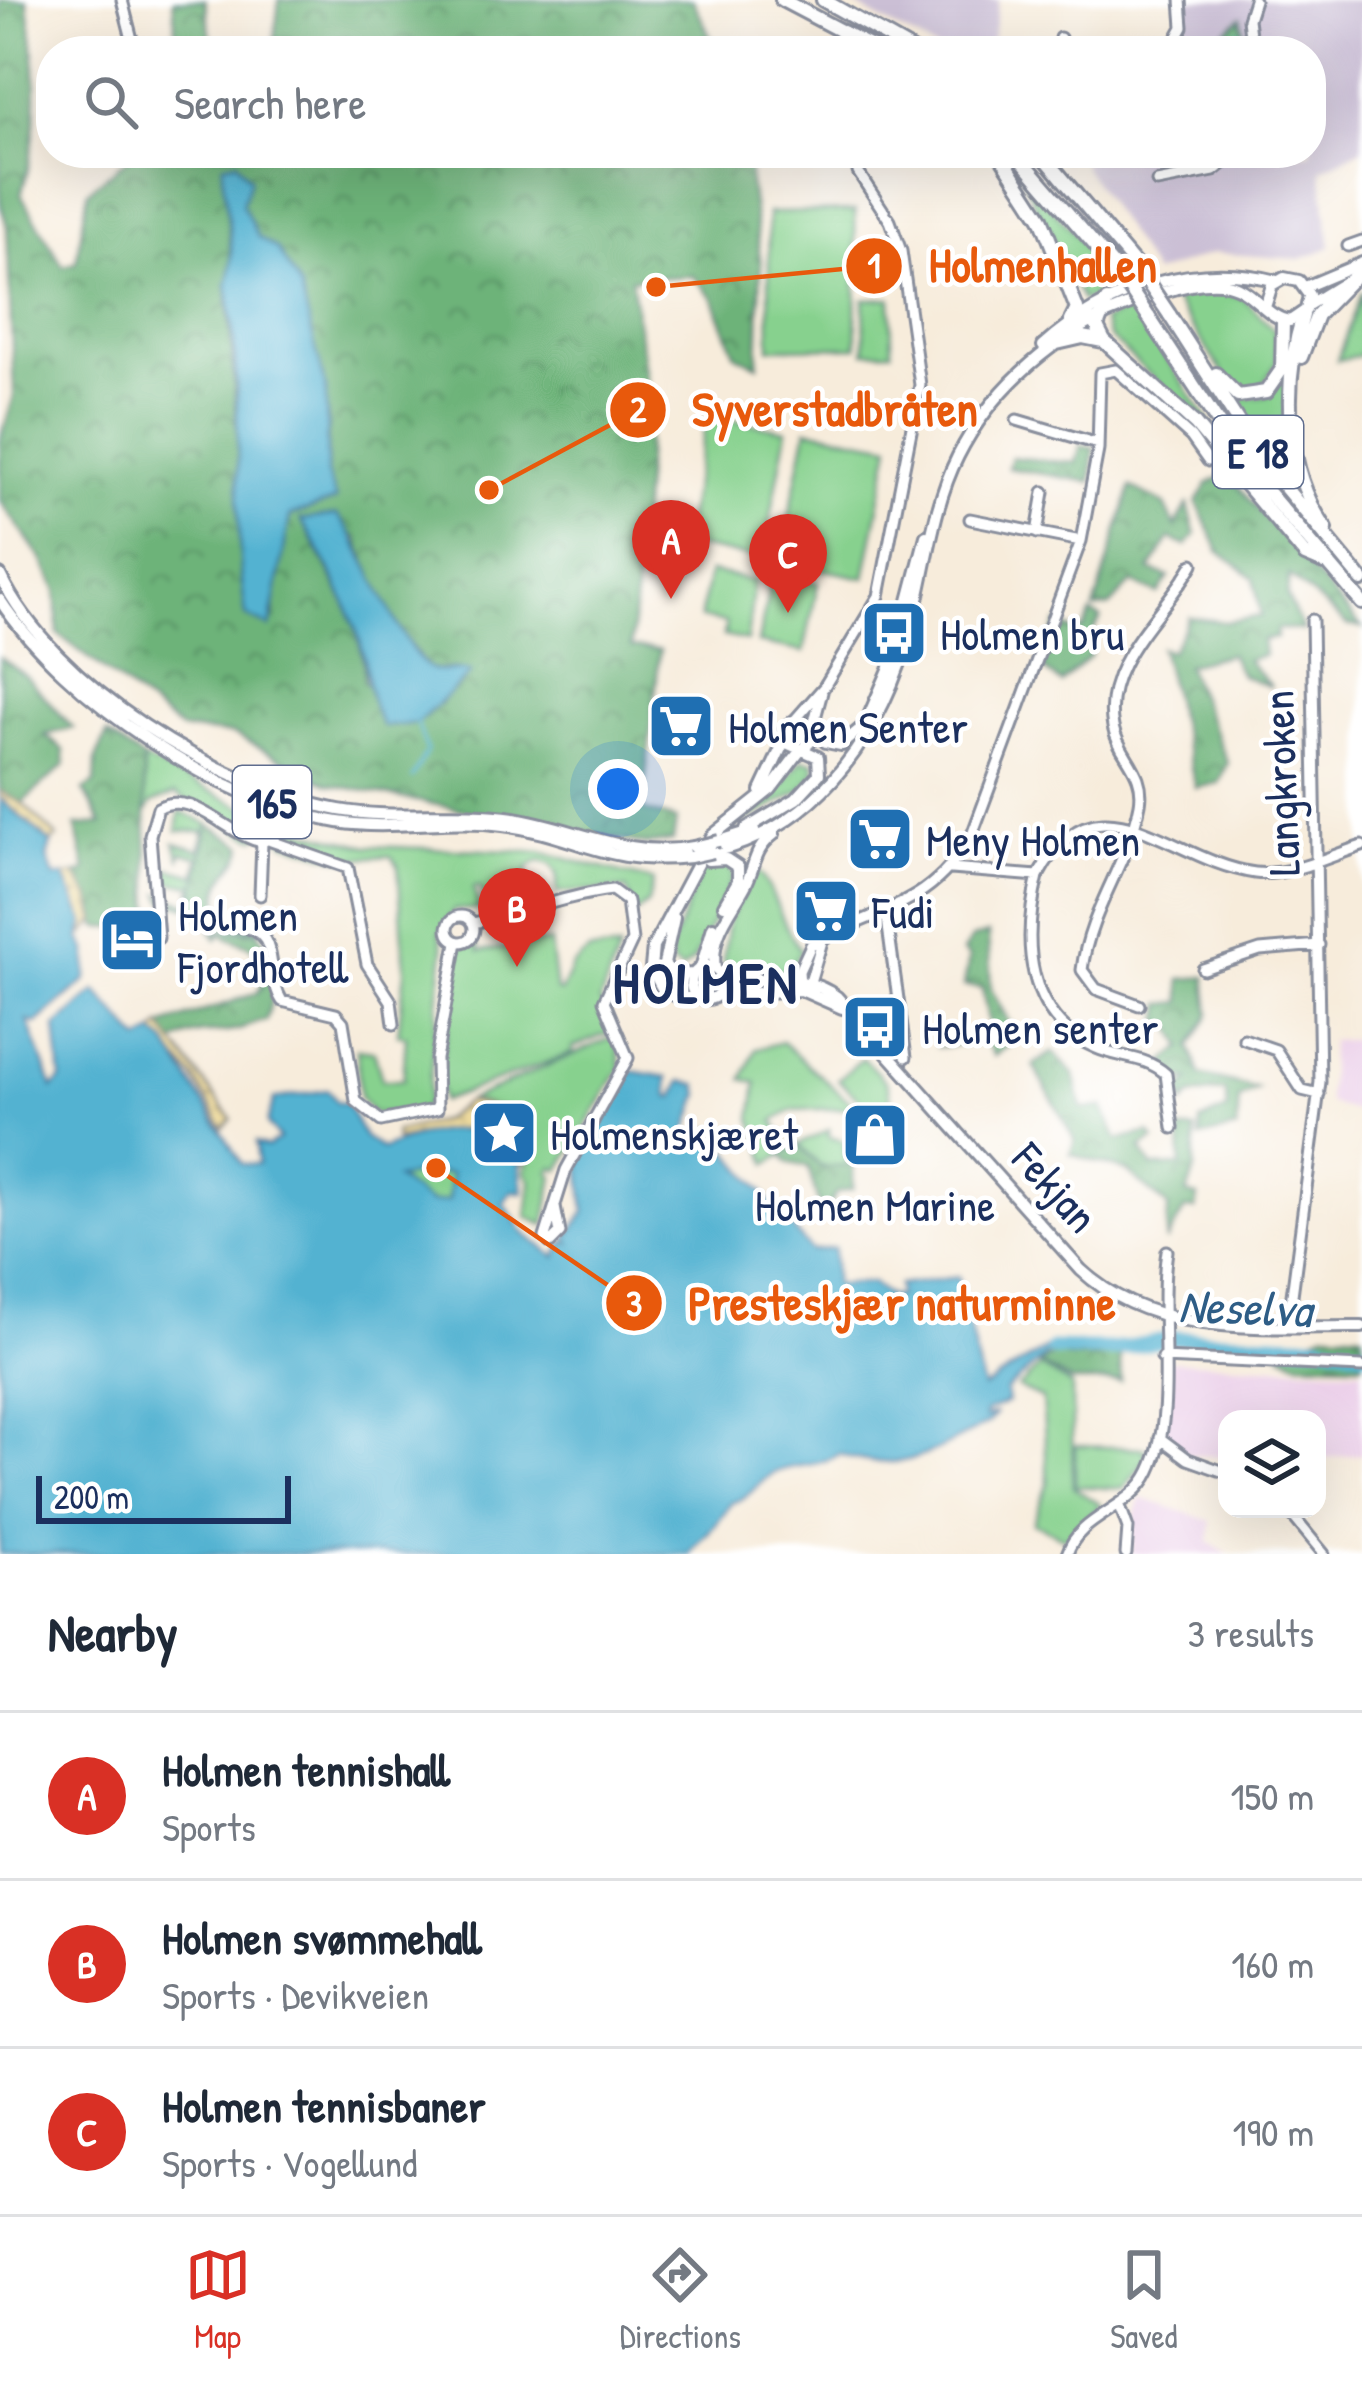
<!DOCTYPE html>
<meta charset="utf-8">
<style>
body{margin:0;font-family:"Patrick Hand",sans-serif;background:#f2f2f3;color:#1f2937}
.controls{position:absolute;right:36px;bottom:36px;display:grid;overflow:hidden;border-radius:24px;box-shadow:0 12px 48px #0002}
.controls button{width:108px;height:108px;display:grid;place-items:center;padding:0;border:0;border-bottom:3px solid #e0e1e3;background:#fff;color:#1f2937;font:60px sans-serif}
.scale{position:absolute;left:36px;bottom:30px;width:255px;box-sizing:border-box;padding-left:12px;border:6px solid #1b2f5e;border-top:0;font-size:33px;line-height:42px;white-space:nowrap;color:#1b2f5e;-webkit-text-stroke:9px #fff;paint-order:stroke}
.you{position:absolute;left:618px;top:789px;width:42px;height:42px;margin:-30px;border:9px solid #fff;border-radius:50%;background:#1a73e8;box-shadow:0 0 0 18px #1a73e833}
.badge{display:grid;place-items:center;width:78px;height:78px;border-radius:50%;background:#d93025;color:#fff;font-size:39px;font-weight:700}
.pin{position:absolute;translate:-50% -99px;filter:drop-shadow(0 3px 6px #0008)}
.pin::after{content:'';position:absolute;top:63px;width:42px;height:36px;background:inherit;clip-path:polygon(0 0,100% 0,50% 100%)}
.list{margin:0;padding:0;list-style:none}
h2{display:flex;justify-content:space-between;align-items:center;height:156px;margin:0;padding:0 48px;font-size:51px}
h2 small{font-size:39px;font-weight:400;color:#747a83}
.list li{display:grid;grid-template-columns:78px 1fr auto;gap:36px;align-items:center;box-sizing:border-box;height:168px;padding:0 48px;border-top:3px solid #e0e1e3}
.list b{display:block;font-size:45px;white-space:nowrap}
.list p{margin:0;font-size:39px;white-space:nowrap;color:#747a83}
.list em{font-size:39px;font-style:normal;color:#747a83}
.icon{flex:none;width:66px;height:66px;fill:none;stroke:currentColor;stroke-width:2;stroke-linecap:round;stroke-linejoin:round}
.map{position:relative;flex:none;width:1362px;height:1554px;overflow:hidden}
.search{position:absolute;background:#fff;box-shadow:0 12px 48px #0002;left:36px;right:36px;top:36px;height:132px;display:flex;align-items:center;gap:30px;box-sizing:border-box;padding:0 42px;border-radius:48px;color:#747a83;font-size:45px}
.sheet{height:660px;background:#fff}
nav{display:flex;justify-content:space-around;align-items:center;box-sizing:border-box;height:168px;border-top:3px solid #e0e1e3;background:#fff;font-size:33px;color:#747a83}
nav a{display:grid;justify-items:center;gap:6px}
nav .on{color:#d93025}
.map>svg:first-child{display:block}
</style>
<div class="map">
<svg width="1362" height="1554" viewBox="0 0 1362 1554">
<defs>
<pattern id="forest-crowns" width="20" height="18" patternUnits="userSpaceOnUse" patternTransform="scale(3)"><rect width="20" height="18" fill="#6db379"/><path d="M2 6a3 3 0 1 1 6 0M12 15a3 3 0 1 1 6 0" fill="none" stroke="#599266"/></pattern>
<pattern id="sand-dots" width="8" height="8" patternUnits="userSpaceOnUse" patternTransform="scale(3)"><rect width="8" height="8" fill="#eeda9e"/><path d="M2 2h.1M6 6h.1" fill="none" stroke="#ccbb8a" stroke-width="1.8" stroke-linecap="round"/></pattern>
</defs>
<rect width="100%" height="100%" fill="#fff"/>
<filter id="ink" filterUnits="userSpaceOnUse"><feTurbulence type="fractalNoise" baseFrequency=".00833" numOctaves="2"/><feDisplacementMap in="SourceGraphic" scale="24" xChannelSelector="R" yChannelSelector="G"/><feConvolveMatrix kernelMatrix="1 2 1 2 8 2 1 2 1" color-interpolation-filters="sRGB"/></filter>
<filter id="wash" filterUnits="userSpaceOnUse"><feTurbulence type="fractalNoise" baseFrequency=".004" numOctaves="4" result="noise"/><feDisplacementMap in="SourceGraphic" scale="48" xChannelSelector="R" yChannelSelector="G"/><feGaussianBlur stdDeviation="2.7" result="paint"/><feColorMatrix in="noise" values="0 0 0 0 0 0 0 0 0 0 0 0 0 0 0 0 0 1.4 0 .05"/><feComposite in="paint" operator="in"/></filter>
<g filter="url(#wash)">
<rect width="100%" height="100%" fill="#f7ecdb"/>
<path fill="#ecd1ea" d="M1362 1039V1113L1328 1103 1330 1041Z
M1163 1361 1362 1369V1454L1317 1459V1419H1227V1456L1186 1455 1162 1437Z
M1141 1498 1211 1521 1209 1542 1228 1554H1132L1134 1518Z"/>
<path fill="#cbbfd5" d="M845 0H999L993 37 982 51H939Z
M1183 0H1362V149L1321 169 1331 247 1300 259 1213 253 1154 274 1082 164 1096 153H1311V51H1175L1185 31Z"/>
<path fill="#87d18e" stroke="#518076" stroke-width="3" d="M1018 169 1109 273 1116 286 1082 301Z
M855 211 857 347 770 348 768 213Z
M1207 289 1242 297 1275 331 1277 363 1261 387 1250 390 1227 379 1172 297Z
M1362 291V355L1337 360Z
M891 298 892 351 865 352 864 299Z
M1133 308 1230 453 1237 466 1193 415 1109 337 1103 321Z
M1286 374V443L1297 491 1233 399 1267 396Z
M707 415 787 430 763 560 682 544Z
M807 429 891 445 865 578 780 561Z
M709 572 754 581 747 641 724 636 726 623 700 618Z
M772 574 818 583 804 652 758 643Z
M143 759 271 820 267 831 256 838 245 834 175 794 152 803 142 821Z
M802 760 814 762 815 773 801 791 724 833 773 795Z
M180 811 208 824 192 908 165 901 161 894 190 904 193 885 161 881 170 868 196 875 199 857 182 852 180 858 175 843 200 850 204 831H177Z
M288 827 368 846 541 852 653 881 648 903 636 913 626 889 557 893V874L551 864 539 861 528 868 524 898 485 905 479 887 473 888 480 909 454 910 440 933 444 950 427 1103 414 1115 373 1113 360 1098 357 1049 374 1051 382 1080H403L406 1036 398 1034 405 971 398 866 391 856 341 859 284 842 280 835Z
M703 867H729L734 876 694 960 682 970 672 964 670 949Z
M756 869C775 889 781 926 801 950L789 970 739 972 723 961 728 921Z
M476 937 479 951 550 942 556 991 561 992 572 966 589 951 619 950 600 1001 613 1031 572 1048 573 1053 442 1101 439 1080 458 948Z
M616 1036 621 1067 560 1170 553 1167 550 1172 554 1177 545 1225 527 1217 531 1182 525 1171C545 1130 504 1104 467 1101Z
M782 1042 857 1108 793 1110 774 1121 790 1150 768 1164 752 1119 757 1083 743 1079 756 1049Z
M863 1058 887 1083 891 1099 866 1106 838 1079Z
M464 1130 448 1205C417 1202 400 1186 380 1163Z
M829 1130V1137L844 1141 847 1165 821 1167 798 1145Z
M1040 1367 1072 1386 1073 1487 1101 1505 1065 1538 1033 1523 1048 1482 1042 1399 1018 1388Z
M1075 1446 1145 1448V1460L1124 1489 1075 1486Z"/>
<path fill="url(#forest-crowns)" stroke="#44716c" stroke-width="3" fill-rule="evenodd" d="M0 0H27C38 65 42 131 21 194L63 266 76 263 88 191 134 153H746L761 264 758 365 736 355 713 298 693 276 631 279 650 403 631 647 660 650 642 810 676 820 673 841 646 845 329 784 233 734 181 730 58 634 56 589 41 557 0 501V441L14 396 7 227 0 201ZM237 161 242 204 258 237 277 249 300 287 328 418 327 474 336 500 290 516 273 593 275 619 257 616 241 583 242 499 227 285 232 268 223 165ZM302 520 357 537C368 573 404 644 430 669L456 670 440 705 364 683C366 623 327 571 302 520Z
M173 0H205L213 51H177Z
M279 0H693L717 51H273Z
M1241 18 1247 51H1218L1222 34Z
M1081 445 1094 447 1091 482 1008 468 1011 457 1076 463Z
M1227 474 1362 628 1347 625 1289 576 1287 597 1303 630 1277 629 1276 638 1262 640 1264 655 1247 660 1271 687 1241 675 1230 654 1186 665 1228 763 1219 783 1196 788 1160 648 1171 651 1189 617 1225 622 1261 616 1254 578 1219 551 1197 502 1208 484Z
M1131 487 1165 505 1175 526 1188 505 1196 535 1186 546 1170 539 1150 570 1169 577 1158 594 1132 583 1110 606 1094 609Z
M1091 613 1101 618 1084 647 1091 655 1061 683 1039 665 1057 623 1074 631 1083 629Z
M0 657 26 676 73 728 45 735 64 750 65 765 22 803 0 791Z
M107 734 143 759 151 907C141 929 119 929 98 927L90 897 75 875 86 871 76 826 102 824 84 790 95 783 96 759Z
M208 824 244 845C238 874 209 873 223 917L265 921 263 929 209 926 192 908Z
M211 931H257C277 953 275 994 266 1021 253 1021 250 1027 239 1030 214 1036 197 1028 173 1044L161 1026 257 993 262 985 253 948 220 934 217 939Z
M988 934 991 989 1018 1039 994 1056 986 1043 936 1047 990 1031 982 988 964 986 969 958 963 952 972 938Z
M1206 977 1210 1014 1191 1047 1200 1075 1258 1089 1239 1099 1237 1129 1200 1138V1122L1228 1109 1225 1091 1191 1096 1184 1104 1181 1090 1190 1080 1173 1078 1165 1061 1183 1047 1171 1024 1160 1023 1163 1004 1182 1002 1181 979Z
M1053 1052 1074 1074 1082 1109 1103 1107 1118 1140 1150 1133 1155 1140 1141 1149 1152 1167 1181 1166 1180 1130H1195V1170L1187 1194 1198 1197 1196 1210 1185 1209 1166 1242 1168 1207 1127 1171 1070 1154 1075 1140 1033 1065Z
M798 1145 821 1167 853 1165V1189L836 1193 828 1208 818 1203 808 1167 788 1163 782 1154Z
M1326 1331 1362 1333V1363L1297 1361 1282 1353Z
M1058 1352 1069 1358 1120 1355 1121 1382H1072L1038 1364Z"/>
<path fill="url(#sand-dots)" stroke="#84847e" stroke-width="3" d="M0 791 22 803 57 837 51 843 0 799Z
M75 875 90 897 96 921 80 938 64 876Z
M161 1026 232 1119 223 1128 194 1078 154 1033Z
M467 1101 517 1111 532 1141 531 1159 521 1165C482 1113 449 1132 396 1140L395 1132 443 1120Z"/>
<path fill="#52b2d1" stroke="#367098" stroke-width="3" fill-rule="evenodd" d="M237 161 250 179 242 204 258 237 277 249 300 287 326 388 327 474 336 500 290 516 270 627 246 616C230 507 246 393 227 285 239 246 222 204 223 164Z
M337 515C367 549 399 647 428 667 441 676 456 666 471 673L417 723 383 727C364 693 370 671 359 638 345 596 325 557 301 520Z
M0 799 51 843 47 858 54 877 64 876 85 922 80 938 87 950V980L36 1024 28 1021 53 1088 61 1079 56 1027 96 991 141 1041 154 1033 166 1042 242 1164H258L256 1143 267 1147 279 1139 267 1124 274 1099 328 1090 337 1102 346 1103 364 1137 382 1149C431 1129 473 1116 519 1157L523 1192 512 1191 504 1203 524 1233 556 1257 564 1242 571 1243 567 1237 585 1212 580 1162 631 1071 668 1077 669 1096 674 1097 682 1081 698 1085 700 1095 685 1137 710 1128 811 1251 834 1248V1285L872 1283 888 1296H898V1285L958 1277 983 1388 1051 1345 1053 1349 1006 1391 1008 1402 986 1412 985 1418 996 1413 988 1423C934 1453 900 1476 839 1454 820 1468 790 1463 772 1474 756 1484 752 1497 731 1503 719 1525 702 1536 689 1554H0ZM426 1172 451 1174 448 1201 430 1203 396 1179Z"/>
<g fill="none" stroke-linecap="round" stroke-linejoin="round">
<path stroke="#52b2d1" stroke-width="3" d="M1235 51 1238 31
M1217 160V153
M412 778 427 751 417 723"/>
<path stroke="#52b2d1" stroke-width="15" d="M1053 1349 1112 1350 1174 1338 1322 1344 1362 1352"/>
</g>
</g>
<g filter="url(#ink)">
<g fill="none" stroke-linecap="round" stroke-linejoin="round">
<defs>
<path id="minor" d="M122 0 135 51
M1060 38 1061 51
M1170 51 1183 27 1181 0
M1252 51 1248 19 1254 0
M1157 182 1214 171 1236 153
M1348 246 1362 241
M1017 420 1098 444
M970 519 1081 541
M1037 533 1044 492
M794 721 824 687 879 596 920 385 901 251 890 221 858 172
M812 729 822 692
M271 841 348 868 367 964 391 1001 394 1024
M951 869 1038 876C1097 765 1168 861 1255 873 1289 877 1329 856 1362 846
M1038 876C1022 942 1025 1017 1096 1048 1120 1059 1145 1055 1166 1074L1173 1128
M260 895 262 842
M886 912 906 1057
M448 929a13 13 0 1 1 26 0a13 13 0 1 1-26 0Z
M473 923C521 914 563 896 612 890L627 901 632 941 604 1001 628 1058 566 1170 545 1237 550 1243 560 1233 555 1207
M239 926C283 931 264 972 282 1001L336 1014 343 1022 356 1101 381 1121 437 1109 436 1059 457 942
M158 938 150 835 158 808C192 788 228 836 262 842L276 836 287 807
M1203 969 1260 950 1319 945
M800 985 799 971 811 945C879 906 929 910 972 835L1081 541 1098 450 1100 373 1116 370 1191 437 1208 461
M808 989 823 938
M1139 1005 1096 989 1082 970C1089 910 1129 862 1140 804 1146 771 1119 756 1113 727 1100 664 1165 613 1193 564
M1244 1039 1276 1050 1302 1090 1319 1094
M1288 1326 1320 1082 1312 620
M1162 1358 1362 1367
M1160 1438 1188 1459 1227 1473
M1120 1506 1128 1528 1126 1554
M1287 1509 1324 1554
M1067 1554C1080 1514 1132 1510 1150 1471 1178 1413 1157 1315 1167 1251"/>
<path id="major" d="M1305 287 1362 263
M1308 305 1362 272
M1043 346C1106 289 1194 259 1277 281
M0 575C53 686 221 788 339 810 396 820 456 809 514 818 576 828 629 859 693 847
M0 600C65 699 221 803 338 822 393 831 449 817 503 825 579 835 604 866 690 857
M868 718 894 658 926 536
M812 731 826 742 841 745 865 725
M761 791 784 742
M746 829 796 799 819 774 818 757 784 742V729L794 721 812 731 813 739 801 751
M719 841 754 830
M713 852C823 826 885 727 912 624 927 569 932 507 958 456 990 393 1044 344 1107 314 1139 300 1186 280 1221 283 1253 286 1264 318 1290 321L1306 310 1309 295 1299 281 1284 278 1272 285 1266 304
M708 860 726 859 738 867V881L724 905
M674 918 664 964 672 975 693 974
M691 983a16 16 0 1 1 32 0a16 16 0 1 1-32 0Z
M701 968 713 927
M715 969C710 934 730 914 745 886 756 865 753 850 774 834
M719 973C758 986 802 970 837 997L1081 1270C1156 1340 1268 1326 1362 1327
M717 995 801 990 842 1008
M699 997 680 998 662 988 651 968 653 947 712 836 771 789 800 751"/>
<path id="highway" d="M782 0 879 51
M823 0 913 51
M999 153 1041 218 1077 309 1071 321
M1016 153 1119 273
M1041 153 1138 268
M1107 301 1097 327 1104 341 1195 424 1305 555 1324 563
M1169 314 1264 462 1362 580
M1303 315C1282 384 1284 469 1326 529
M1148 316 1250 471 1362 603
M1057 343 1083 337 1103 341
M1301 357 1317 315 1353 278
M1216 374 1238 396 1266 392 1282 369 1283 321"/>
</defs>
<use href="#minor" stroke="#898e9c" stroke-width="15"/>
<use href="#major" stroke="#898e9c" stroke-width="16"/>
<use href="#highway" stroke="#898e9c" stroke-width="18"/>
<use href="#minor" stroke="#fff" stroke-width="9"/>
<use href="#major" stroke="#fff" stroke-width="10"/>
<use href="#highway" stroke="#fff" stroke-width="12"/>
<defs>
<path id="major-bridge" d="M693 847 719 841
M690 857 713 852"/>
<path id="highway-bridge" d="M1138 268 1169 314
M1119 273 1148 316"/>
</defs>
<use href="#major-bridge" stroke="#898e9c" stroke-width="16" stroke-linecap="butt"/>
<use href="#highway-bridge" stroke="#898e9c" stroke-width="18" stroke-linecap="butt"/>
<use href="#major-bridge" stroke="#fff" stroke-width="10"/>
<use href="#highway-bridge" stroke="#fff" stroke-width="12"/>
</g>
</g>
<defs>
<symbol id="bus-square" viewBox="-11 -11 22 22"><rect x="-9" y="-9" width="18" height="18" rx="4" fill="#1f6fb2" stroke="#fff"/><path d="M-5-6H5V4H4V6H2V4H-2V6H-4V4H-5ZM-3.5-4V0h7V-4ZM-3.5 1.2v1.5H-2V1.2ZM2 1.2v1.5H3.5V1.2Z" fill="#fff"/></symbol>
<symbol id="supermarket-square" viewBox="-11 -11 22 22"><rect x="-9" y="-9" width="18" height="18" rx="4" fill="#1f6fb2" stroke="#fff"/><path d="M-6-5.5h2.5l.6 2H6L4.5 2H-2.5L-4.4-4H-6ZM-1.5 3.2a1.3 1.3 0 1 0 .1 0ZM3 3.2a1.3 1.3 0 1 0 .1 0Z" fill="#fff"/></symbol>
<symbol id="hotel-square" viewBox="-11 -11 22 22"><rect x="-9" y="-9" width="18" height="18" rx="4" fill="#1f6fb2" stroke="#fff"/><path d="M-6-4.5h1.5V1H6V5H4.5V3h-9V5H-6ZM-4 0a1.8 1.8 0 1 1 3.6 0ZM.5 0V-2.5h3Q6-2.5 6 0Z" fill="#fff"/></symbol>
<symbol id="sight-square" viewBox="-11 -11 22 22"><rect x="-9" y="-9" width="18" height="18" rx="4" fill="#1f6fb2" stroke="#fff"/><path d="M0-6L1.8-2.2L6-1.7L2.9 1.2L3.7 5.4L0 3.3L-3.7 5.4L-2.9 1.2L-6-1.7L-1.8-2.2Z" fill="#fff"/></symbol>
<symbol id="shop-square" viewBox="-11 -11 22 22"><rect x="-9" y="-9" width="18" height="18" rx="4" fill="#1f6fb2" stroke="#fff"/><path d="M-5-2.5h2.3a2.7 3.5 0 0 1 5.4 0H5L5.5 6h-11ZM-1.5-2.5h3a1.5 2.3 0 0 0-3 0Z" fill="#fff"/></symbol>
</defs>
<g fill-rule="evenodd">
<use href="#bus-square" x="856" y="595" width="76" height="76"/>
<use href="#supermarket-square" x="643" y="688" width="76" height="76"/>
<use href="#supermarket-square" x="842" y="801" width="76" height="76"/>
<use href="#supermarket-square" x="788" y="873" width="76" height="76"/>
<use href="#hotel-square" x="94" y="902" width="76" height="76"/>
<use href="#bus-square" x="837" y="989" width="76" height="76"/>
<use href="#sight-square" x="466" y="1095" width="76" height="76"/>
<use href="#shop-square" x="837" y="1097" width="76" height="76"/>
</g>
<g text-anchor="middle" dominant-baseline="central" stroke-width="9" stroke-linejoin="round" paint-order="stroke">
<g fill="#fff" stroke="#5f6d8e" stroke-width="3">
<rect x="1213" y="416" width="90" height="72" rx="9"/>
<rect x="233" y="766" width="78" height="72" rx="9"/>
</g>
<g font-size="42" font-weight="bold" fill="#1b2f5e">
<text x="1258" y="452">E 18</text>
<text x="272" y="802">165</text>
</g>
<g font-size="45" fill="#1b2f5e" stroke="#fff" text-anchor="start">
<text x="940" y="633">Holmen bru</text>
<text x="728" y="726">Holmen Senter</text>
<text x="926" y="839">Meny Holmen</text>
<text x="872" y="911">Fudi</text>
<text x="178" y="914">Holmen<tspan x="178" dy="52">Fjordhotell</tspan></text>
<text x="922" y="1027">Holmen senter</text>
<text x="550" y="1133">Holmenskjæret</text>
<text x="875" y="1204" text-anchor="middle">Holmen Marine</text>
</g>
<g font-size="45" fill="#1b2f5e" stroke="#fff">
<text transform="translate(1280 783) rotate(-92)">Langkroken</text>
<text transform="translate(1056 1187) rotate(48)">Fekjan</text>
</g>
<g font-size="48" font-style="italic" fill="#2e5d86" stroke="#fff">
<text transform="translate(1245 1307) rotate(2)">Neselva</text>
</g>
<g font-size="57" font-weight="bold" letter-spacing="3" fill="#1b2f5e" stroke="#fff">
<text x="706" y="982">HOLMEN</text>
</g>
</g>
<path fill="none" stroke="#e8590c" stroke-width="4.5" d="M656 287L874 266M489 490L638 410M436 1168L634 1303"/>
<g fill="#e8590c" stroke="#fff" stroke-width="4.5">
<circle cx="656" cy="287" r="12"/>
<circle cx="489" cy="490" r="12"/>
<circle cx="436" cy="1168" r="12"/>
<circle cx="874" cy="266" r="30"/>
<circle cx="638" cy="410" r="30"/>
<circle cx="634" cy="1303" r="30"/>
</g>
<g font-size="36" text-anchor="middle" font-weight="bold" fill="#fff">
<text x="874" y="278">1</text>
<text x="638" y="422">2</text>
<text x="634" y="1316">3</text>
</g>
<g font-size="48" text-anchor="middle" font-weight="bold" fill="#e8590c" stroke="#fff" stroke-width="9" stroke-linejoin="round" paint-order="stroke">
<text x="1043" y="282">Holmenhallen</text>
<text x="835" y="426">Syverstadbråten</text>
<text x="902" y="1320">Presteskjær naturminne</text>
</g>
</svg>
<div class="controls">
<button><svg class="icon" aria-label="layers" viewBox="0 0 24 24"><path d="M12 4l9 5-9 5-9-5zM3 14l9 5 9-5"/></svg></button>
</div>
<div class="scale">200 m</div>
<div class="you"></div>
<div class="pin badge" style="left:671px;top:599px">A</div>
<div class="pin badge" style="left:517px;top:967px">B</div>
<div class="pin badge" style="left:788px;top:613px">C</div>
<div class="search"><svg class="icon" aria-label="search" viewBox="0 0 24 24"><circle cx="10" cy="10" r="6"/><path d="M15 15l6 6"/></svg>Search here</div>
</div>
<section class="sheet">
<h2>Nearby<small>3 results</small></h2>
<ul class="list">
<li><span class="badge">A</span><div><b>Holmen tennishall</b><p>Sports</p></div><em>150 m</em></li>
<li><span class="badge">B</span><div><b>Holmen svømmehall</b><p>Sports · Devikveien</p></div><em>160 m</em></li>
<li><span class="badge">C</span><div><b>Holmen tennisbaner</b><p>Sports · Vogellund</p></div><em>190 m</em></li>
</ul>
</section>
<nav>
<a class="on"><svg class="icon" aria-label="map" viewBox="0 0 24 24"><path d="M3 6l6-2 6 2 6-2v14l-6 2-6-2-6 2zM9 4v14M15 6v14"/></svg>Map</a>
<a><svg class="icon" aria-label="directions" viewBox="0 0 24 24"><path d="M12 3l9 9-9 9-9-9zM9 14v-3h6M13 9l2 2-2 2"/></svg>Directions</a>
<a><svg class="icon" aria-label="saved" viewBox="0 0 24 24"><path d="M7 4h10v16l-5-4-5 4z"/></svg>Saved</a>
</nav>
